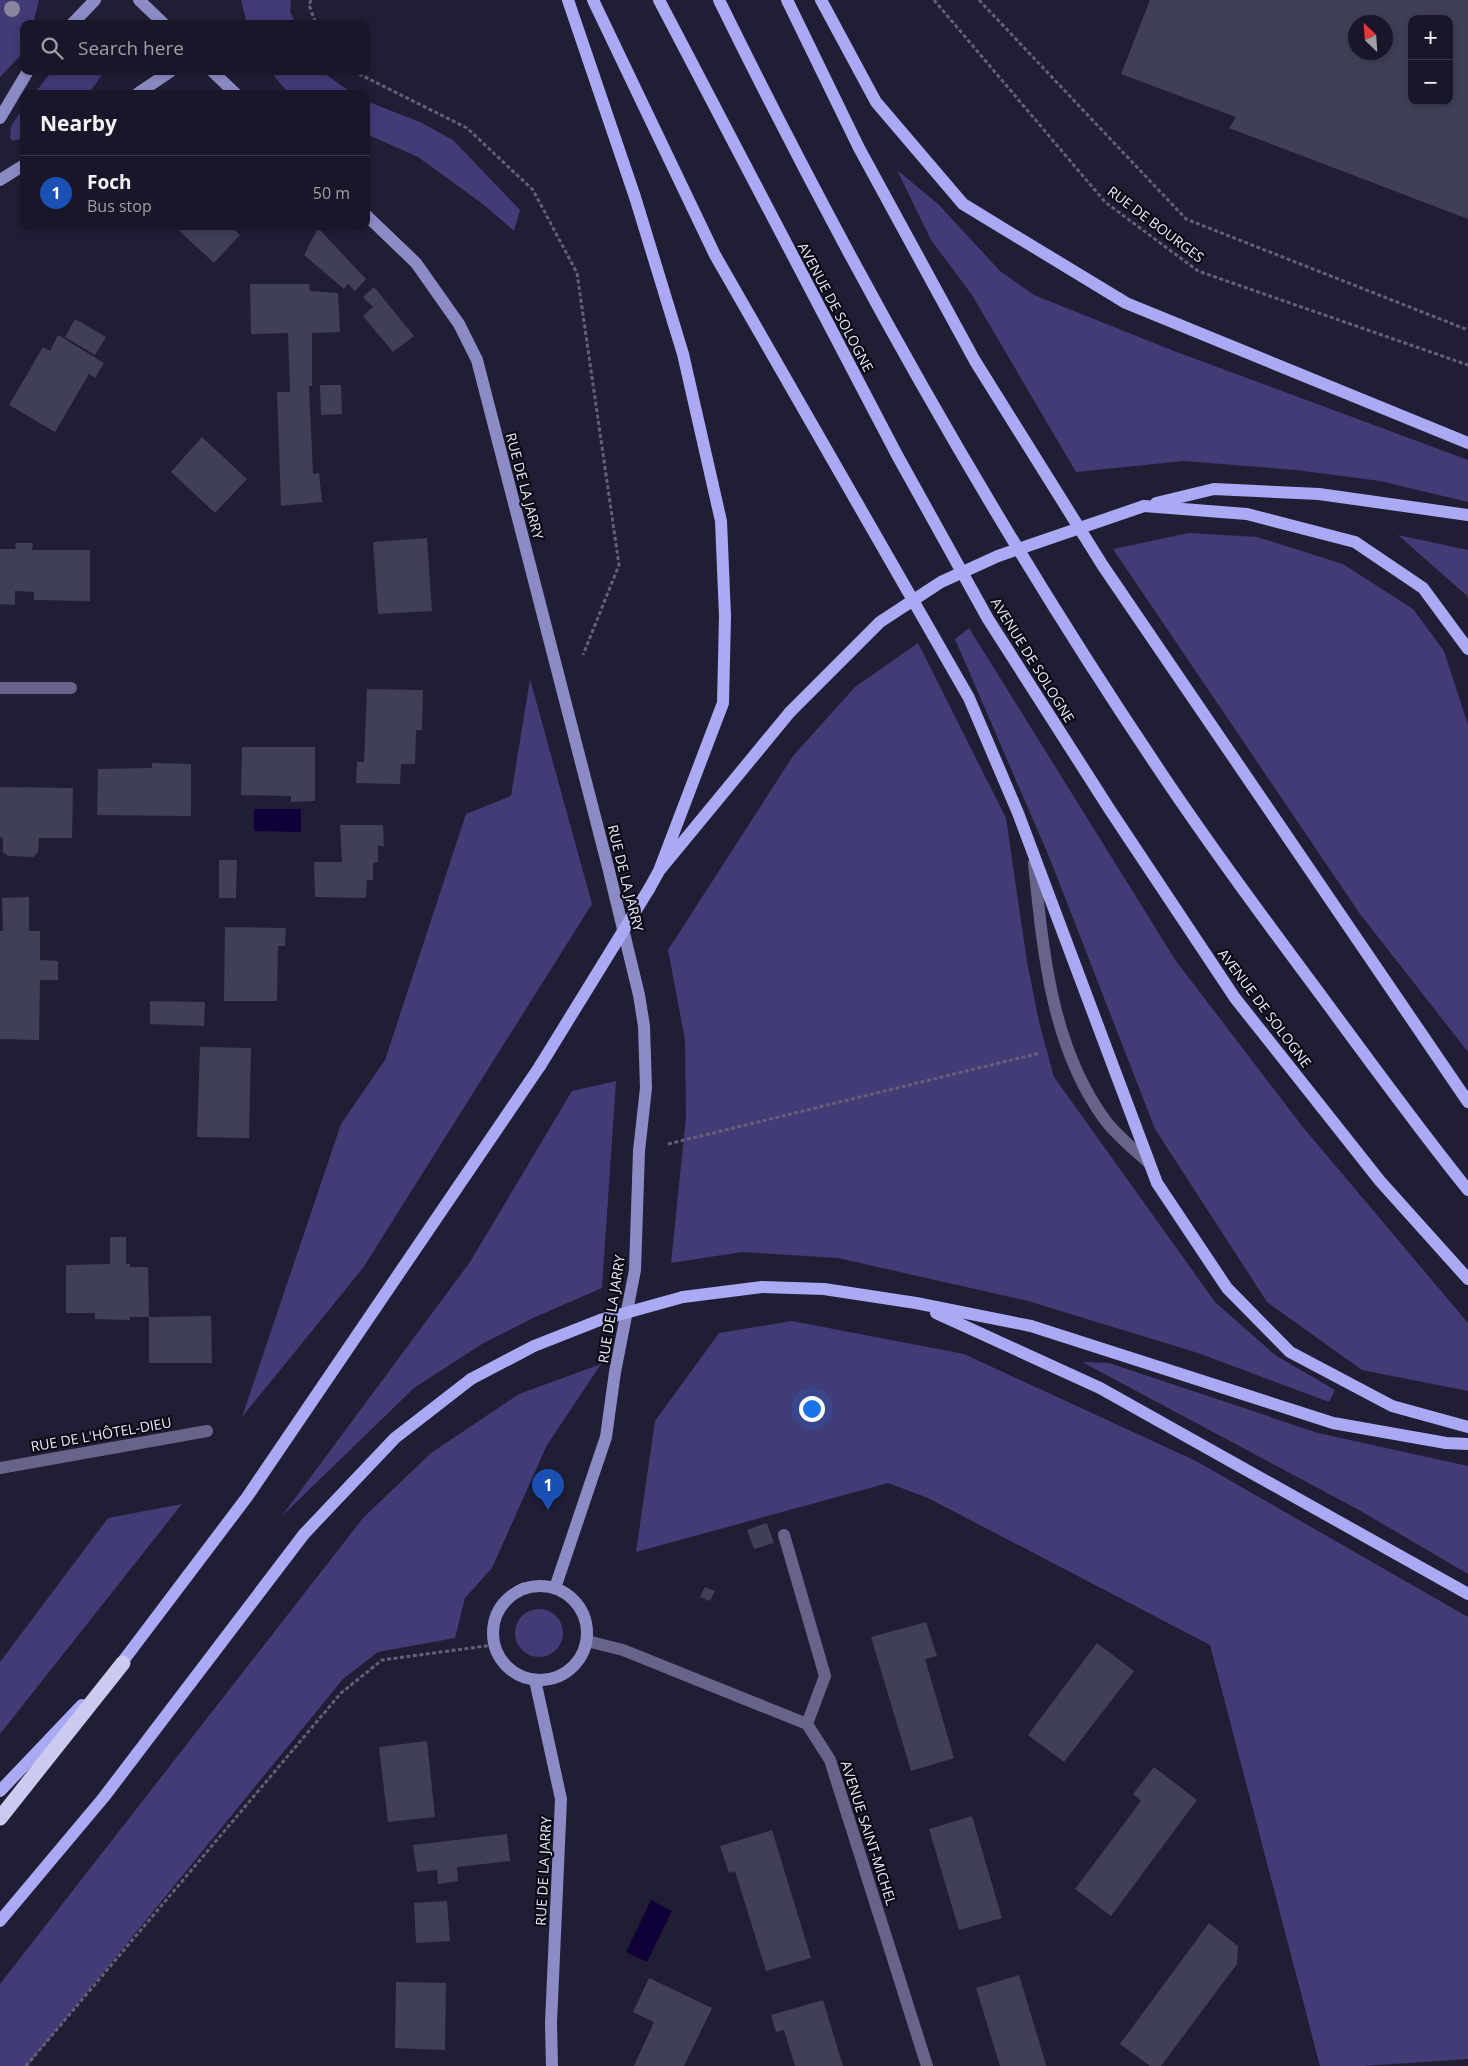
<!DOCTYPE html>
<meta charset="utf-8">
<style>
body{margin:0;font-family:"Open Sans",sans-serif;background:#211f30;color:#f1f3f6}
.controls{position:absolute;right:15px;top:15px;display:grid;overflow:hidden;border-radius:10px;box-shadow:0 2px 8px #0003}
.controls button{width:45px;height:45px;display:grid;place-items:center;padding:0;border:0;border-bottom:1px solid #363545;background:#181628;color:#f1f3f6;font:25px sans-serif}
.compass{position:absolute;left:1348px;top:15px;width:45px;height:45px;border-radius:50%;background:#181628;box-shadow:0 2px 8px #0003;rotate:335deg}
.you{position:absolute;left:811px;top:1408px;width:18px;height:18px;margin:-12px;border:4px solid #fff;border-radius:50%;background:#1a73e8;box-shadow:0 0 0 8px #1a73e833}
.badge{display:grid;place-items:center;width:32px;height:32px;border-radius:50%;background:#c5bc3d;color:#fff;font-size:16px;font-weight:700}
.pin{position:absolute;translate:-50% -41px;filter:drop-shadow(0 1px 2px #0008)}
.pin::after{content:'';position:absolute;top:26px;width:18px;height:15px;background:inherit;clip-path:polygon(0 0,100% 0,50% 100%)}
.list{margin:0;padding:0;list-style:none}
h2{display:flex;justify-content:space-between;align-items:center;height:65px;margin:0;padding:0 20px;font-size:21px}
h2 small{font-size:16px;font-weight:400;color:#9f9fa8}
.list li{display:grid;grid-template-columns:32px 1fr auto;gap:15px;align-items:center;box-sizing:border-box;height:75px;padding:0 20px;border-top:1px solid #363545}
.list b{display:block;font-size:19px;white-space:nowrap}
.list p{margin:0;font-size:16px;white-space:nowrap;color:#9f9fa8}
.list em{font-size:16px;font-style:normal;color:#9f9fa8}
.icon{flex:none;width:28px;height:28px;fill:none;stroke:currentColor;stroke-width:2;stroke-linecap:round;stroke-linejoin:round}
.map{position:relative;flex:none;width:1468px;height:2066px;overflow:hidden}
.search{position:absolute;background:#181628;box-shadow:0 2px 8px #0003;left:20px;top:20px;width:350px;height:55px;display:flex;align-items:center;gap:12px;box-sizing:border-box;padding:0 18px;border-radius:10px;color:#9f9fa8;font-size:19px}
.panel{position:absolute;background:#181628;box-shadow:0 2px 8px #0003;left:20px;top:90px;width:350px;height:140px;border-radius:10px}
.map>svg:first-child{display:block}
</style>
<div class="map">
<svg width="1468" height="2066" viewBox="0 0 1468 2066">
<rect width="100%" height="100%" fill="#201e35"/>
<path fill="#413b76" d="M0 0H39L33 24H24L23 53 0 77Z
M241 0H291L290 12 296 24H247Z
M52 71H105L88 94H34Z
M270 71H321L353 94H289Z
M366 101 420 122 453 140 520 210 514 231 484 205 418 157 366 134Z
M24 107V138L13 141 10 138 11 126Z
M897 170 938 204 1000 271 1034 295 1174 351 1468 460V502L1380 481 1296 470 1184 461 1076 472 972 295 931 240Z
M1189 533 1257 537 1343 564 1413 609 1444 651 1468 725V1052L1360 914 1113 549Z
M1398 535 1468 550V598L1466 595Z
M969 628 1176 961 1302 1126 1468 1323V1391L1362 1370 1267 1302 1155 1129 1050 859 955 639Z
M918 643 1006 818 1027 962 1039 1022 1054 1077 1215 1302 1275 1355 1335 1390 1329 1402 1198 1353 1028 1301 838 1258 742 1252 671 1263 686 1117 685 1040 668 950 793 756 855 687Z
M530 679 592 904 363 1268 242 1417 341 1124 385 1060 466 814 511 796Z
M616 1081 602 1288 533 1318 482 1344 414 1388 281 1517 470 1262 572 1091Z
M792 1321 964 1354 1196 1461 1468 1617V2059L1363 2066H1320L1210 1645 928 1498 888 1483 636 1552 655 1421 719 1333Z
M1082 1362 1109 1363 1318 1433 1468 1466V1574L1359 1510Z
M601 1364 547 1445 492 1568 465 1598 455 1638 378 1652 343 1679 27 2066H0V1984L363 1518 431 1453 519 1394Z
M182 1504 0 1734V1662L108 1518Z
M515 1633a24 24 0 1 1 48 0a24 24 0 1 1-48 0Z"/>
<path fill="#100039" d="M254 809H301V832L254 831Z
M651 1900 672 1911 647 1962 626 1952Z"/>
<path fill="#3f3f57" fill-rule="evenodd" d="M1150 0H1468V219L1229 128 1236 117 1121 74ZM1412 19H1449V101H1412ZM1356 22H1386V52H1356Z
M174 226H231L240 235 214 263Z
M318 228 366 279 355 291 348 284 344 289 304 255Z
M250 284H309L310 291 338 293 340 332 312 333V386H309L313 474 319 473 322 502 281 506 277 392H290L288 333 251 334Z
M374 287 414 336 393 352 363 316 373 307 363 297Z
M75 319 106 337 95 355 65 337Z
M58 335 104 363 95 378 89 374 55 432 9 405 43 347 50 351Z
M320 385H341L342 414 321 415Z
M202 437 247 479 215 513 171 472Z
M427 538 432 611 378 614 373 542Z
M15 543H33L32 550H90V601L34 600V592L15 591V605L0 604V549H16Z
M367 689 423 690 422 730H416L415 764H401L400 784 356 783 357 762H364Z
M242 747H315V801L291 802V796L241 795Z
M152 763 191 764V816L97 815 98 769 152 768Z
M0 787 73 788 72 838H39L38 852 33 857 8 856 3 852V838L0 837Z
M340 825H383L384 846H378V862L373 863V880H367L366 898 315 897 314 862H342Z
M219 860H237L236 898H219Z
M29 897V931H40V960L58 961V980H40L39 1040 0 1039V931H3L2 898Z
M225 927 286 928 285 946H278L277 1001H224Z
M150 1001 205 1002 204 1026 150 1024Z
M200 1047 251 1048 249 1138 197 1137Z
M110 1237H126V1264H130V1267H148L149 1317H130V1320L95 1319V1313H66V1265L110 1264Z
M211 1316 212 1363H149V1317Z
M767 1523 774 1543 754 1549 747 1530Z
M705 1587 715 1591 710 1601 700 1597Z
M926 1622 937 1656 925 1659 954 1758 911 1771 871 1637Z
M1097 1643 1134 1671 1064 1762 1028 1735Z
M427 1741 435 1817 388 1822 379 1747Z
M1154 1767 1197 1800 1111 1916 1075 1889 1141 1801 1133 1794Z
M972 1816 1002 1918 959 1930 929 1829Z
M772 1830 811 1958 766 1971 735 1871 729 1873 720 1846Z
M507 1834 510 1861 457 1867 458 1881 438 1884 437 1870 417 1872 413 1845Z
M447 1901 450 1941 416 1943 414 1903Z
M1209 1923 1238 1946 1237 1964 1161 2066H1150L1120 2044Z
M1019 1975 1044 2058 1046 2066H1000L976 1988Z
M649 1978 712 2008 684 2066H634L654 2022 633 2012Z
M396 1982 446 1983 445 2050 395 2048Z
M823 2000 843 2066H795L784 2030 776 2032 771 2015Z"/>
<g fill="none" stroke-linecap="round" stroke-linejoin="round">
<path stroke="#616074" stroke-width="3" stroke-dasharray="4 2.5" stroke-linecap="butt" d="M311 0 309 5 316 24
M934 0 1105 202 1198 271 1468 365
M979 0 1186 219 1468 330
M353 71 467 128 533 190 577 273 619 565 583 655
M668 1144 1040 1053
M26 2066 341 1693 382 1660 493 1645"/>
<path stroke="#666589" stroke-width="12" d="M1034 863C1043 951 1051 1046 1105 1120 1117 1136 1135 1150 1149 1163"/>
<path stroke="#666589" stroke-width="12" d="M0 688H71
M0 1468 207 1431
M784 1535 825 1676 807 1724
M587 1641 623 1650 807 1724 830 1760 927 2066"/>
<path stroke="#8d8bc5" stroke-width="12" d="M139 0 164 24
M72 24 95 0
M212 71 236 94
M137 94 171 71
M0 118 28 71
M0 180 24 165
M366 215 416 263 459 324 477 360 608 867 639 995 644 1026 646 1088 639 1151 635 1270 615 1372 606 1437 555 1588
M493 1633a47 47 0 1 1 94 0a47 47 0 1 1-94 0Z
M535 1680 561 1799 551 2023 552 2066"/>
<path stroke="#aba8f4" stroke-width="12" d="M568 0 635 197 683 354 721 521 725 616 723 703 659 871
M593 0 715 255 969 698 1018 813 1157 1183 1227 1288 1290 1352 1392 1406 1468 1427
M659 0 897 455 988 619 1110 810 1235 998 1380 1181 1468 1279
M719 0C849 265 997 529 1162 774 1213 850 1268 924 1323 998 1371 1063 1418 1128 1468 1190
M787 0 859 148 975 361 1103 566 1468 1102
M821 0 876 102 963 204 1126 303 1468 443
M1156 503 1214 489 1319 494 1468 515
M1144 506 1247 514 1355 542 1423 588 1468 649
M649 889 659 871 790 712
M683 1297 762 1287 824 1289 916 1303 1031 1326 1333 1423 1446 1443 1468 1444
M936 1313 1100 1388 1468 1594
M117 1669 247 1497 540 1066
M0 1791 82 1705
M0 1921 104 1797 304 1534 395 1438 471 1379"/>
<path stroke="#cbcbf0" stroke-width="15" d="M0 1818 123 1663"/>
<path stroke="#aba8f4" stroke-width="12" d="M790 712 880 622 941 582 998 556 1144 506
M540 1066 649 889
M471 1379 534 1346 600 1320 683 1297"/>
</g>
<circle fill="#88879e" cx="12" cy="9" r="8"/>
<g text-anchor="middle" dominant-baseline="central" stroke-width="4.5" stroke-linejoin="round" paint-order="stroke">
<g font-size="14" fill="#e9e9f8" stroke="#0a0a14">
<text transform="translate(1156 224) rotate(37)">RUE DE BOURGES</text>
<text transform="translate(836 307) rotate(62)">AVENUE DE SOLOGNE</text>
<text transform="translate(525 486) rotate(75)">RUE DE LA JARRY</text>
<text transform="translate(1033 660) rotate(58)">AVENUE DE SOLOGNE</text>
<text transform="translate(626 878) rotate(76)">RUE DE LA JARRY</text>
<text transform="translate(1265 1008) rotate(53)">AVENUE DE SOLOGNE</text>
<text transform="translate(611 1309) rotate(-81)">RUE DE LA JARRY</text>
<text transform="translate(101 1434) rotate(-10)">RUE DE L'HÔTEL-DIEU</text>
<text transform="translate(869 1833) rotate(72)">AVENUE SAINT-MICHEL</text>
<text transform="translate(543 1871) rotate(-87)">RUE DE LA JARRY</text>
</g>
</g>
</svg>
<div class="controls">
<button>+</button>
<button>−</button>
</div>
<svg class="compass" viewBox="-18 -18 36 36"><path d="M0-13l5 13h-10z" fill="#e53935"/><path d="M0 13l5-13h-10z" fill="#9f9fa8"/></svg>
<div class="you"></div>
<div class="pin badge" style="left:548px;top:1510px;background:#1a4fb4">1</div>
<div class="search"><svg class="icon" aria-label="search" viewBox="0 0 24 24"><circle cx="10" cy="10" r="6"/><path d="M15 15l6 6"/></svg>Search here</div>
<section class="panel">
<h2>Nearby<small></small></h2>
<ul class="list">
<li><span class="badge" style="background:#1a4fb4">1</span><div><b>Foch</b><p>Bus stop</p></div><em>50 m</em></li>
</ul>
</section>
</div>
